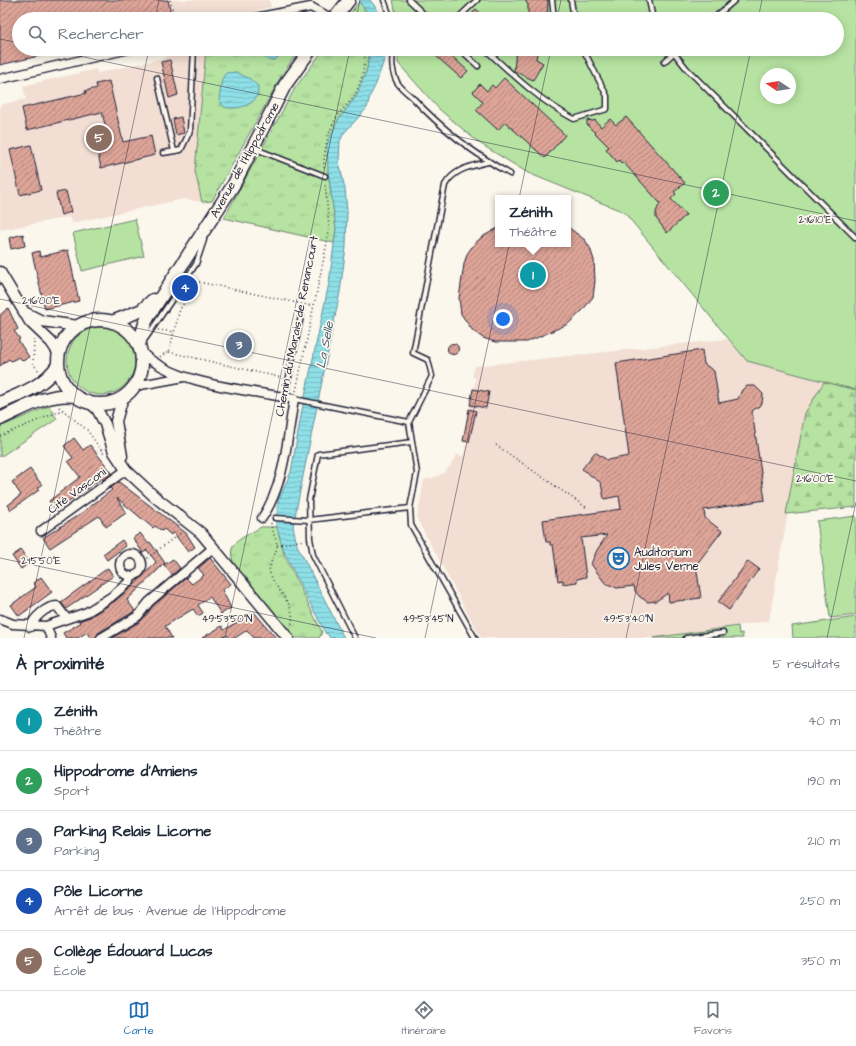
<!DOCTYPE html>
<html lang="fr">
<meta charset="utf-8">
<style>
body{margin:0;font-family:"Architects Daughter",sans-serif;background:#f2f2f3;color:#1f2937}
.compass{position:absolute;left:760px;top:68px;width:36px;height:36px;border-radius:50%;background:#fff;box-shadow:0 2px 10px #0003;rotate:282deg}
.you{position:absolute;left:503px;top:319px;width:14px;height:14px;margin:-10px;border:3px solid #fff;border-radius:50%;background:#1a73e8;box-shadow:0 0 0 6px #1a73e833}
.badge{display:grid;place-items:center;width:26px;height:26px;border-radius:50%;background:#1f6fb2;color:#fff;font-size:13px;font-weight:700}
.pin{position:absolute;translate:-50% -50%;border:2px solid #fff;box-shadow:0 1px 4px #0006}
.popup{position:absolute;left:495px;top:195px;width:76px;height:52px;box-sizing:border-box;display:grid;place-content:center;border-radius:0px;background:#fff;filter:drop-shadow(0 1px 3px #0005);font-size:13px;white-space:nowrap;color:#747a83}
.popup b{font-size:15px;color:#1f2937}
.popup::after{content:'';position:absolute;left:50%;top:100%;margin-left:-8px;border:8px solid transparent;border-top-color:#fff}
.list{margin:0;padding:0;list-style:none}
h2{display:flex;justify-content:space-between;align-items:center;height:52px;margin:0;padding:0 16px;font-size:17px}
h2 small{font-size:13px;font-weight:400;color:#747a83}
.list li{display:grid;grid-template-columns:26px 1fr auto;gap:12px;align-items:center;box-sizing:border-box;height:60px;padding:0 16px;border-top:1px solid #e0e1e3}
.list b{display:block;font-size:15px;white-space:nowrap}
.list p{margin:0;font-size:13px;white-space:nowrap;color:#747a83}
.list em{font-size:13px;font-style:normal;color:#747a83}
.icon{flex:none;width:22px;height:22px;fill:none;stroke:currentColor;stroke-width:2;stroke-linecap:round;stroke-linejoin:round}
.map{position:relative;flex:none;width:856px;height:638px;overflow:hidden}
.search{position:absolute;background:#fff;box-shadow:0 2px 10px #0003;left:12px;right:12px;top:12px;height:44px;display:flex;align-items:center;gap:10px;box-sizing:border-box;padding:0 14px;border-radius:22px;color:#747a83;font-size:15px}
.sheet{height:352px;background:#fff}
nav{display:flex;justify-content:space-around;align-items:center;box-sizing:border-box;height:56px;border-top:1px solid #e0e1e3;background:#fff;font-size:11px;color:#747a83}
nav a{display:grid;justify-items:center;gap:2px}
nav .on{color:#1f6fb2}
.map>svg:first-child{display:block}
</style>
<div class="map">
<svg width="856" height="638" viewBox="0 0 856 638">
<defs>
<pattern id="forest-firs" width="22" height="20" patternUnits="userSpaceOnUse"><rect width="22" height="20" fill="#b6e3a1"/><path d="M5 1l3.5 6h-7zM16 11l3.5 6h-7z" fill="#9cc28c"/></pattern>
<pattern id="park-tufts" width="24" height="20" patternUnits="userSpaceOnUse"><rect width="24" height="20" fill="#b6e3a1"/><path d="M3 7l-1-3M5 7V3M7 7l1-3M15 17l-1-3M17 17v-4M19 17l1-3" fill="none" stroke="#9cc28c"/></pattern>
<pattern id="water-rules" width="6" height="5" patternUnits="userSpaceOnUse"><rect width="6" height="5" fill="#8edfe7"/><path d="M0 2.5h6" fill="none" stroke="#7abfc7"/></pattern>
<pattern id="building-hatch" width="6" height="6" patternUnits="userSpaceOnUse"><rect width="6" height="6" fill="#dda498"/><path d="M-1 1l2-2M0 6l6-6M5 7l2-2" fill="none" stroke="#b3857d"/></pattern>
</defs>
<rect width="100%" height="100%" fill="#fbf7ec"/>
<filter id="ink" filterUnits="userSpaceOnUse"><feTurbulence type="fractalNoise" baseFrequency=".025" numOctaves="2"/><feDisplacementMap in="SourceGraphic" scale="8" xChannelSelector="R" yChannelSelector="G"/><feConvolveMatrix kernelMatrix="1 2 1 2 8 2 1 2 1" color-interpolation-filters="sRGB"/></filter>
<g filter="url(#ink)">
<path fill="#f2ded3" d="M107 0H269L271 7 218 19H111Z
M174 49H206L195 171 202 202 183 199 72 223 69 217 0 230V105L26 99 23 86 96 69 97 73 165 58Z
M728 339 747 361 824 382 805 413 769 621 653 638H481L417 519 424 480 436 477 444 473 450 466 457 455 463 456 467 442 463 441 476 378 472 377 475 366Z"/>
<path fill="#b6e3a1" stroke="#6c826e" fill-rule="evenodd" d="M393 0H856V390L747 361 624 212 528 173 479 143 439 109 398 63V49H837V19H397ZM766 74H790V98H766Z
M135 219 144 256 82 271 73 233Z
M67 361a34 34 0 1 1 68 0a34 34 0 1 1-68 0Z
M49 406 57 419 0 457V427Z
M856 516V615L830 618 817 521Z
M856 617V638H793L792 626Z
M738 626 739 634 742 633 743 638H653Z"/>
<path fill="url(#forest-firs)" stroke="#6c826e" d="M824 382 856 390V507L786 514 805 413Z"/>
<path fill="url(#park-tufts)" stroke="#6c826e" d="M359 2 366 11 368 19H346Z
M206 49C210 49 217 48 222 49 229 51 239 56 246 49H300L283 73 212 201 202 202 195 171Z
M324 49H370L367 69 357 95 338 120 328 171 336 229 334 243 224 218 295 88Z
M261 527H278L284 555 322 632 319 638H295L238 571C221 543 240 540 261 527Z"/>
<path fill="url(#water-rules)" stroke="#6393a2" d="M360 0H370L377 9 381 19H368L366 11 359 2Z
M261 49H285L275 60H268L263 56Z
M370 49H384V60L376 84 370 96 367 108 344 133 340 141 339 162 345 189 347 211 346 247 340 292 293 526 297 545 344 638H330L327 633 326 634 296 576 283 549 276 524 278 501 291 472 302 410 329 283 336 229 328 171 327 145 338 120 357 95 367 69Z
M236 72 250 79 258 86C258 89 258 94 257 96 252 107 233 110 224 107L219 100 222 79 226 73Z"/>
<path fill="url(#building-hatch)" stroke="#22223b" d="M0 0H168L172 19H19V49H56V52L0 65Z
M525 0H548L547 19H528V5Z
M476 9 487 19H468Z
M428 49H444L468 71 461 78Z
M516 49H532L537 54 536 59 543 63 533 80 514 71Z
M170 60 178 95 169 98 161 62Z
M504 78 565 135 545 158 505 122 498 130 476 110 483 102 473 92 480 84 487 91 492 85 495 88Z
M109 81 123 142 151 136 155 155 101 168 97 149 110 146 102 112 27 130 22 108 86 93 85 91 97 88 96 84Z
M181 117 184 133 176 135 173 119Z
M626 117 685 183 674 192 676 194 671 199 686 215 667 233 656 218V212L660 203 623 162 621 163 619 160 617 162 606 149 609 147 587 125V120L593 121 595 120 601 127 610 119 616 125Z
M31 145 41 190 20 195 10 150Z
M66 191 71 212 61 215 56 193Z
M568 227 585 240 590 248 594 260 595 281 593 297 582 311 568 324 527 342H495L483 338 473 331 461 314 459 298 464 264 467 254 474 244 482 237 498 228V244H568Z
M23 234 25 246 11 249 9 238Z
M68 250 79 301 45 309 32 253 39 251 40 257Z
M8 308 18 329 14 331 20 339 18 340 29 357 23 361 19 357 11 361 9 359 0 366V315Z
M447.5 349a5.5 5.5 0 1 1 11 0a5.5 5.5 0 1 1-11 0Z
M702 350 704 364 714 371 719 403 738 399 742 390 747 386H755L763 394 762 404 752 411 765 500 704 510 705 518 722 531 696 565 701 598 669 602 668 593 656 601 648 602 640 597 635 591 634 586 617 588 605 583 591 564 597 550 607 535 581 538 586 577 577 579V582L563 584V580L558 581 553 545H550V542H546L543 520 621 509 619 496 604 499 601 483 582 469 595 452 607 460 629 456 616 363Z
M473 389 489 392 486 408 470 405Z
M469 409 476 411 469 442 463 441Z
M74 438 83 450 90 445 112 473 103 480 102 478 56 511 49 501 80 477 68 461 73 458 64 446Z
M30 469 42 485 38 488 39 490 11 510 8 505 21 495 12 482Z
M119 482 186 533 195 547 188 552 173 532 171 535 164 529 162 531 155 526 153 528 117 498 126 513 106 527 99 516 50 548 43 538 80 514 112 490 110 488Z
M140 533 148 543 150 542 165 563 127 600 135 611 98 633 96 638H90L87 632 78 638H66L63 633 80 623 79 621 90 617 115 601 134 585 156 562 147 550 143 553 133 538Z
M122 540 126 546 107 560 103 554Z
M21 550 29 563 21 569 12 556Z
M210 558 231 584 222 590 231 608 221 614 210 597 198 605 203 613 198 616 193 609 165 626 172 638H112L141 621 153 606 186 578 192 584 204 575 198 568Z
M173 559 180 568 172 575 164 565Z
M748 561 759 569 729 610 718 602Z
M108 568 113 576 66 609 61 602Z
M41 577 52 592 19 616 11 605 36 587 33 583Z
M254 612 276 638H254L247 630 235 638H229L227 635 222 638H202L222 626 224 630Z"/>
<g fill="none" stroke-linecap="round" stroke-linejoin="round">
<defs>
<path id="service" d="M384 0 391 19
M409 0 429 19
M552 0 554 19
M571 0 574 19
M649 0 653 19
M460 19V16L477 0
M713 19 735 0
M393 49C392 61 391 71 397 82 400 87 407 93 412 97 440 127 474 154 510 174
M460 49 478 66
M485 49C513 75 540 101 574 119L607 109V96L583 49
M671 49 687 69 856 238
M664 62 678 49
M157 78 174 151
M253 148 325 176
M163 153 181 150 190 131 194 49
M146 338 196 264 204 240
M285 397 301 316
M294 399 409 422
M410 508 411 525 475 638
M275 518 309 520 410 508 417 473 409 422 432 376 428 360 413 353 445 185C454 169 471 166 488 162
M355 638 313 555 310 538 309 500 318 454 412 442
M686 638 723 633"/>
<path id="minor" d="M249 19 311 7 332 19
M0 79 129 49
M141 352C178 386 246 389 294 399 287 439 285 484 262 518
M135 386 184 377
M41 531 126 470
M120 565a11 11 0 1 1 22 0a11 11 0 1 1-22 0Z
M0 619 13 624 46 626 51 638
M46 626 87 612 111 597 130 581V576
M30 627C34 618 46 606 57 606L66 618
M101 638 138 616 149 602 214 547"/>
<path id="tertiary" d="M0 272 30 322 51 342 59 354
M26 313 42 321 78 326
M90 403 97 409 105 424 114 452 126 470 155 497 201 533 288 638
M122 456 116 421 123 397"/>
<path id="secondary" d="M334 19 349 0
M58 362a42 42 0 1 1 84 0a42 42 0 1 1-84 0Z
M112 322 142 310 153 300
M139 345 145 323 150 314 234 184 285 85 311 49
M0 403C22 393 44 386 58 365
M0 419C24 408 49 392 75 396"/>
</defs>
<use href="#service" stroke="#22223b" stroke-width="7"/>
<use href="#minor" stroke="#22223b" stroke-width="11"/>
<use href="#tertiary" stroke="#22223b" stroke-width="13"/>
<use href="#secondary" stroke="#22223b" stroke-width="15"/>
<path stroke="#22223b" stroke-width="1.5" stroke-dasharray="1 3" stroke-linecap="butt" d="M170 0 175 19
M354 9 359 19
M182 19 211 13 212 17 201 19
M324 168C324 150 327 135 336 118 340 111 347 106 352 99 361 86 366 64 365 49
M158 330 174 332
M34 339 33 364 39 371
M169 352 283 378
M160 357 165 353 169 352 180 309 199 282 312 306
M296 391 327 243 329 228 325 182
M59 407 87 430 104 454
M0 436 63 410
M496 445 587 508
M271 523C271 531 277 539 277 547 276 556 267 564 270 573 276 592 298 605 291 626
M277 545 304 540
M141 563 183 531"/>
<use href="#service" stroke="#fbf7ec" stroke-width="4"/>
<use href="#minor" stroke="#fbf7ec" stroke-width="8"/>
<use href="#tertiary" stroke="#fbf7ec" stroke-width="10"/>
<use href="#secondary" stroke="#fbf7ec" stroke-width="12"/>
</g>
</g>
<path fill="none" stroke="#22223b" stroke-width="1" stroke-opacity="0.45" d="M155 19 159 0M356 19 360 0M557 19 561 0M758 19 762 0M0 39 19 43M46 49 856 221M0 299 856 481M0 558 376 638M24 638 149 49M225 638 350 49M425 638 551 49M626 638 751 49M827 638 856 502"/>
<defs>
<symbol id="theatre-ring" viewBox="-11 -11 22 22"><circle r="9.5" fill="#fbf7ec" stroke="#1f6fb2" stroke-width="1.5"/><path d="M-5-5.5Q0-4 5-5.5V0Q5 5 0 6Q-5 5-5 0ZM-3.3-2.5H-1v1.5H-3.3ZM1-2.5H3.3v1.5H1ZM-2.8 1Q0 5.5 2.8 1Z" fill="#1f6fb2"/></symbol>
</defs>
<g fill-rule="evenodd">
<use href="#theatre-ring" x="606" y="546" width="25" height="25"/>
</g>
<g text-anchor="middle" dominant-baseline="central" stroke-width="3.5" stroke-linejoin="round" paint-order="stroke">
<g font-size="12" fill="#22223b" stroke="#fbf7ec">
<text transform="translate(245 160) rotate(-61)">Avenue de l'Hippodrome</text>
<text transform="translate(297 326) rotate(-79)">Chemin du Marais de Renancourt</text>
<text transform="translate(77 491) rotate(-36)">Cité Vasconi</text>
</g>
<g font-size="12" fill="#22223b" stroke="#fbf7ec" text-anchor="start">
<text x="634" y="552">Auditorium<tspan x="634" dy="14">Jules Verne</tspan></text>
</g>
<g font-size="13" font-style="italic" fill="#425b6f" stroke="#fbf7ec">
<text transform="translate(325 345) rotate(-79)">La Selle</text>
</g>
</g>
<g font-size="10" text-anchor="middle" fill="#22223b" stroke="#fbf7ec" stroke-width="3.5" stroke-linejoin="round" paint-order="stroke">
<text x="815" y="223">2°16'10"E</text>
<text x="41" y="304">2°16'00"E</text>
<text x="815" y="482">2°16'00"E</text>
<text x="41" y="564">2°15'50"E</text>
<text x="227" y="622">49°53'50"N</text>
<text x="428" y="622">49°53'45"N</text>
<text x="628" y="622">49°53'40"N</text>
</g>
</svg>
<svg class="compass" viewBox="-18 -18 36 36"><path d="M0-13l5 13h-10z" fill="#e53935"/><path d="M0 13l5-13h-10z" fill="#747a83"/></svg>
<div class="you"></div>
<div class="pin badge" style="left:533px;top:275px;background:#0f9aa8">1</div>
<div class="popup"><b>Zénith</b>Théâtre</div>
<div class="pin badge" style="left:716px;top:193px;background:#2e9e5b">2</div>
<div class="pin badge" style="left:239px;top:345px;background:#5c6f8a">3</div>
<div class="pin badge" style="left:185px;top:288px;background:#1a4fb4">4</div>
<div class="pin badge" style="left:99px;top:138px;background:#8d6e63">5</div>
<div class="search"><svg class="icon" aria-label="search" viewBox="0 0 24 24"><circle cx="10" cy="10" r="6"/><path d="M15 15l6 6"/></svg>Rechercher</div>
</div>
<section class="sheet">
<h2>À proximité<small>5 résultats</small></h2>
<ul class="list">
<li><span class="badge" style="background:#0f9aa8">1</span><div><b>Zénith</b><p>Théâtre</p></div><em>40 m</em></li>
<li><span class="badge" style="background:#2e9e5b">2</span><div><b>Hippodrome d'Amiens</b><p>Sport</p></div><em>190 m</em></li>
<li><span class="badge" style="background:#5c6f8a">3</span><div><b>Parking Relais Licorne</b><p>Parking</p></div><em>210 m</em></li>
<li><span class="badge" style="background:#1a4fb4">4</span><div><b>Pôle Licorne</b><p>Arrêt de bus · Avenue de l'Hippodrome</p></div><em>250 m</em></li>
<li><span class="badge" style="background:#8d6e63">5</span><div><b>Collège Édouard Lucas</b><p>École</p></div><em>350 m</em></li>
</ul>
</section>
<nav>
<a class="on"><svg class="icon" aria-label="map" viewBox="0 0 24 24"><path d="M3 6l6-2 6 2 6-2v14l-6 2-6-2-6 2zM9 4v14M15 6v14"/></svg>Carte</a>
<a><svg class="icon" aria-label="directions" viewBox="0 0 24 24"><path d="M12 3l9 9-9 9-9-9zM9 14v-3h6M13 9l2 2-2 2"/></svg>Itinéraire</a>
<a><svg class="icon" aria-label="saved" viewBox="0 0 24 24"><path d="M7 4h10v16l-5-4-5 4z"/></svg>Favoris</a>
</nav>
